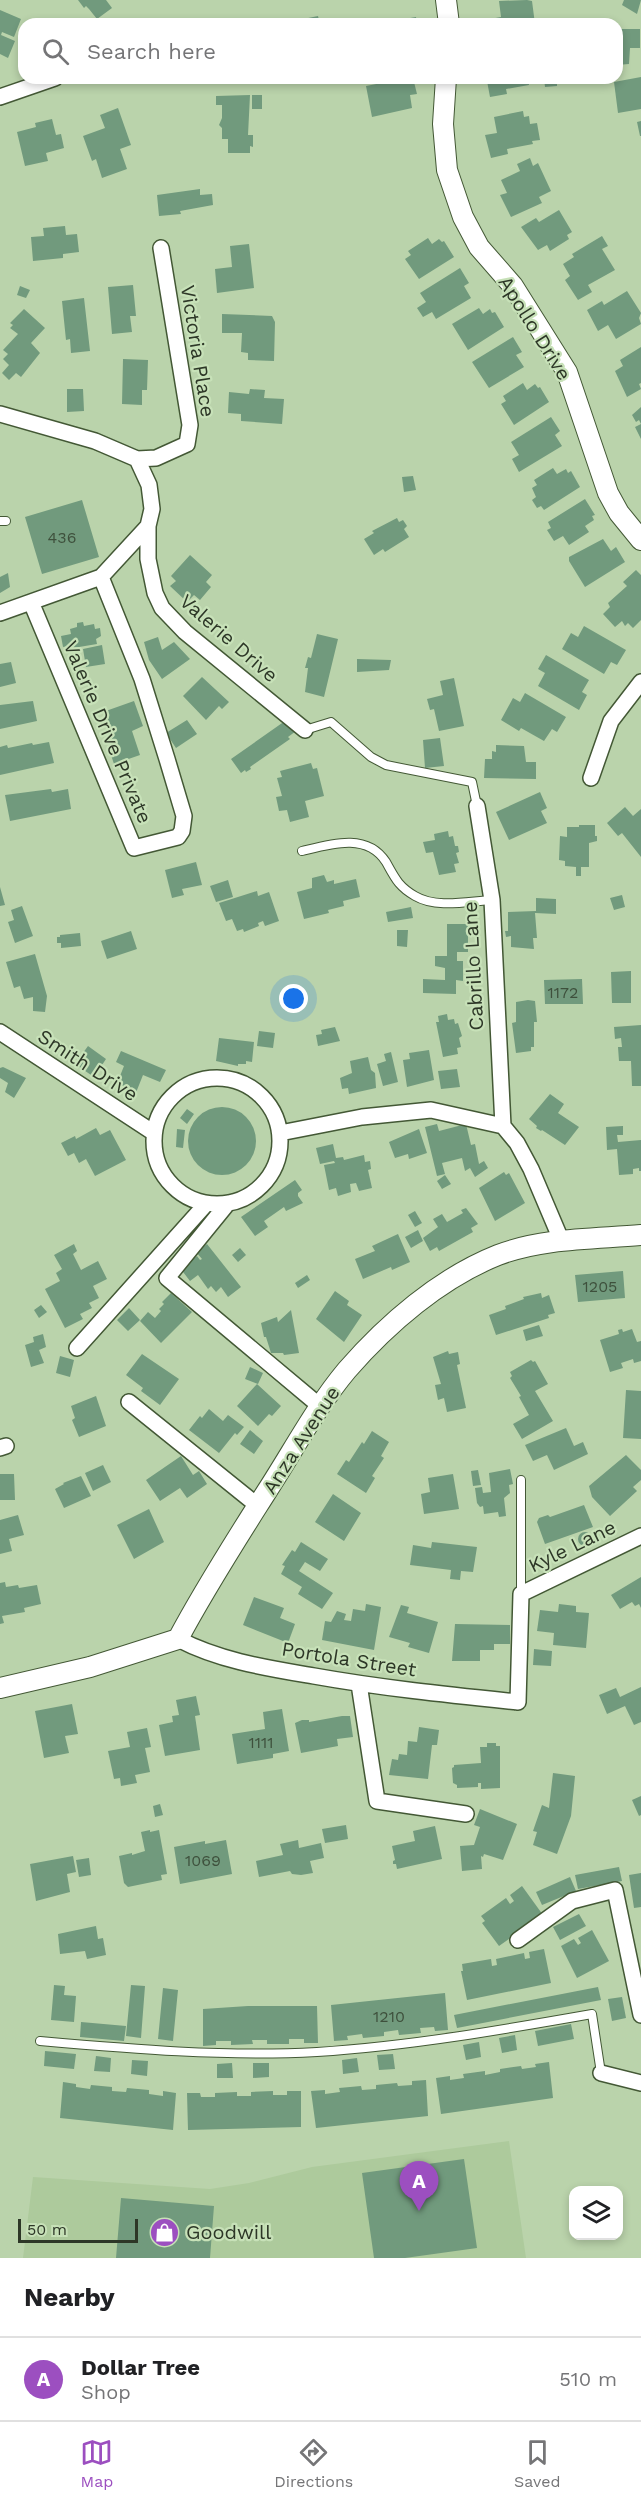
<!DOCTYPE html>
<style>
body{margin:0;font-family:"Work Sans",sans-serif;background:#f2f2f2;color:#202124}
.controls{position:absolute;right:18px;bottom:18px;display:grid;overflow:hidden;border-radius:12px;box-shadow:0 3px 9px #0003}
.controls button{width:54px;height:54px;display:grid;place-items:center;padding:0;border:0;border-bottom:2px solid #e0e0e0;background:#fff;color:#202124;font:30px sans-serif}
.scale{position:absolute;left:18px;bottom:15px;width:120px;box-sizing:border-box;padding-left:6px;border:3px solid #2d3727;border-top:0;font-size:16px;line-height:21px;white-space:nowrap;color:#2d3727;-webkit-text-stroke:4px #c7e1b8;paint-order:stroke}
.you{position:absolute;left:294px;top:999px;width:21px;height:21px;margin:-15px;border:4px solid #fff;border-radius:50%;background:#1a73e8;box-shadow:0 0 0 9px #1a73e833}
.badge{display:grid;place-items:center;width:39px;height:39px;border-radius:50%;background:#9c4fc0;color:#fff;font-size:20px;font-weight:700}
.pin{position:absolute;translate:-50% -50px;filter:drop-shadow(0 2px 3px #0008)}
.pin::after{content:'';position:absolute;top:32px;width:21px;height:18px;background:inherit;clip-path:polygon(0 0,100% 0,50% 100%)}
.list{margin:0;padding:0;list-style:none}
h2{display:flex;justify-content:space-between;align-items:center;height:78px;margin:0;padding:0 24px;font-size:26px}
h2 small{font-size:20px;font-weight:400;color:#757577}
.list li{display:grid;grid-template-columns:39px 1fr auto;gap:18px;align-items:center;box-sizing:border-box;height:84px;padding:0 24px;border-top:2px solid #e0e0e0}
.list b{display:block;font-size:22px;white-space:nowrap}
.list p{margin:0;font-size:20px;white-space:nowrap;color:#757577}
.list em{font-size:20px;font-style:normal;color:#757577}
.icon{flex:none;width:33px;height:33px;fill:none;stroke:currentColor;stroke-width:2;stroke-linecap:round;stroke-linejoin:round}
.map{position:relative;flex:none;width:641px;height:2258px;overflow:hidden}
.search{position:absolute;background:#fff;box-shadow:0 3px 9px #0003;left:18px;right:18px;top:18px;height:66px;display:flex;align-items:center;gap:15px;box-sizing:border-box;padding:0 21px;border-radius:18px;color:#757577;font-size:22px}
.sheet{height:162px;background:#fff}
nav{display:flex;justify-content:space-around;align-items:center;box-sizing:border-box;height:84px;border-top:2px solid #e0e0e0;background:#fff;font-size:16px;color:#757577}
nav a{display:grid;justify-items:center;gap:3px}
nav .on{color:#9c4fc0}
.map>svg:first-child{display:block}
</style>
<div class="map">
<svg width="641" height="2258" viewBox="0 0 641 2258">
<rect width="100%" height="100%" fill="#bad3ab"/>
<path fill="#adca9c" d="M509 2141 526 2258H23L33 2177 210 2189 249 2183 312 2167Z"/>
<path fill="#719a7d" d="M78 0H106L112 8 97 19 89 9 86 6 84 8Z
M527 0 532 1 535 24H491L490 19 501 17 499 1Z
M624 0H641L637 14 622 5Z
M0 10 21 19 14 37 2 32 1 35 15 41 8 58 0 54Z
M318 16 320 24H285L284 23Z
M416 17 417 24H400L399 20Z
M161 21 190 22V24H161Z
M617 29H640V48H630L629 64 617 65Z
M641 77V109L618 113 614 82Z
M407 78H413L417 94 410 95 412 108 372 117 366 86Z
M489 78H528L529 85 506 89 507 94 490 97 487 81H489Z
M544 78H557V86L545 87Z
M250 95 248 135H253V147L250 146V153H228V139H222V128L219 125 222 118V105H216V96Z
M252 95H262V109H252Z
M118 108 131 145 120 149 127 169 102 178 96 159 92 161 83 136 105 128 100 115Z
M523 111 524 117 529 116 530 124 537 123 540 140 532 141 533 144 507 149 508 154 491 158 485 135 497 133 494 117Z
M52 119 56 135 61 134 64 148 46 153 48 161 25 166 17 132 36 127 35 123Z
M641 121V136H640L637 122Z
M530 158 533 166 538 163 551 191 539 197 542 203 511 217 500 195 507 193 501 180 520 171 517 164Z
M200 189V195L212 194 213 205 180 211 181 214 159 216 157 195Z
M559 210 572 232 567 235 569 239 550 251 547 245 538 250 521 227 536 218 539 222Z
M65 226 66 235 77 234 79 252 63 254V258L33 261 31 237 44 236 43 228Z
M602 236 608 246 602 249 615 270 588 285 592 292 578 300 565 280 570 276 563 264 574 257 572 254Z
M428 238 432 244 439 239 442 242 444 241 454 257 419 279 405 259 411 255 408 251Z
M249 244 254 288 217 293 215 269 232 267 230 246Z
M460 268 469 283 464 286 471 298 436 319 432 312 423 317 417 308 426 302 420 293Z
M133 285 136 316H130L132 332 112 334 108 287Z
M20 286 30 290 26 298 17 295Z
M627 291 641 313 639 318 641 324 616 339 608 325 598 331 587 310 602 301 604 305Z
M84 298 90 351 71 353 70 339 66 340 62 301Z
M479 308 483 314 490 309 492 313 495 312 504 327 468 350 452 324Z
M24 309 45 328 31 343 40 353 21 377 16 373 9 380 2 373 9 365 3 359 8 354 3 350 18 334 10 328 13 325 10 323Z
M222 314 272 316 275 322 274 361 248 360V353L241 352 242 333H222Z
M513 337 522 352 516 355 524 367 489 388 472 362Z
M641 347V383L639 384 641 389 627 397 615 371 623 366 620 360Z
M123 359 148 360 147 390H142V405L122 404Z
M523 383 527 390 535 384 538 388 540 387 549 402 514 425 501 404 506 401 503 396Z
M67 389H83L84 411 67 412Z
M250 389 265 390 264 398 284 399 282 424 241 421V414L228 413 229 392 249 394Z
M641 407V439L635 427 641 424 639 420 636 422 632 415Z
M551 417 560 431 555 435 562 446 519 472 512 459 519 455 511 442Z
M553 468 557 474 566 469 568 473 571 471 580 487 544 510 541 506 537 508 532 500 536 497 532 488 537 485 534 480Z
M413 476 416 490 404 492 402 477Z
M585 499 595 515 592 516 594 520 585 526 589 532 569 545 563 536 554 541 547 530 551 528 548 522Z
M82 500 99 557 42 574 25 517Z
M397 518 399 522 403 520 407 526 404 529 409 537 385 552 383 549 374 555 364 539 374 533 372 531Z
M603 539 611 551 616 547 625 562 585 587 569 561V557Z
M190 555 212 575 206 582 211 587 200 600 194 595 187 602 170 586 176 581 171 576Z
M636 570 641 575V620L633 628 628 623 625 626 622 621 615 627 603 614 610 607 608 603 627 586 623 582Z
M8 573 10 587 0 593V577Z
M83 622 84 626 94 624 95 629 100 628 101 636 96 639 97 644 73 648V645L63 647 61 636 71 634 70 629 77 627V623Z
M584 626 626 650 617 665 611 662 604 674 562 649 571 633 578 637Z
M317 634 338 639 324 697 305 692 308 668H305L308 657 311 658Z
M158 637 162 650 174 642 190 659 162 679 149 660 144 642Z
M102 645 105 664 86 667 83 649Z
M546 655 589 680 582 692 587 695 579 710 538 686 545 673 538 669Z
M357 659 391 660 389 670 357 672Z
M11 662 16 683 0 687V664Z
M202 677 229 702 222 709 219 706 206 720 183 696Z
M454 678 464 726 439 731 434 709 430 710 427 699 443 695 440 681Z
M525 693 566 717 557 732 552 729 544 741 521 728 519 731 501 720 513 698 520 702Z
M33 701 37 721 0 729V705Z
M134 701 143 726 132 731 140 755 114 764 110 752 116 750 103 712Z
M187 720 197 734 176 748 166 733Z
M285 721 296 731 288 737 290 739 250 767 251 769 246 772 245 770 241 773 231 759Z
M440 738 444 766 425 768 423 740Z
M49 742 54 763 0 775V747L7 745 8 748 32 743 33 745Z
M496 745 524 746 526 762H536V779L484 778 485 759H492V751L496 752Z
M311 763 313 769 317 768 324 796 305 801 309 817 290 822 287 810 279 811 276 797 282 796 277 778 282 777 280 771Z
M51 789 52 792 68 789 71 809 10 821 5 795Z
M540 792 547 808 541 811 547 823 509 840 496 812Z
M625 807 633 816 641 809V857L622 833 618 836 607 823Z
M579 825H595V836H597V841L589 843V867H581V876H576V867L565 866V861L559 860 560 836 567 837V827H579Z
M448 831 449 837 453 836 455 846H458L459 852 456 853 459 863 454 864 456 872 439 875 433 852 426 853 423 842 435 840 434 834Z
M196 862 202 885 182 889 184 895 172 898 165 870Z
M324 875 327 882 334 880V884L356 879 360 897 343 901 344 906 328 910 329 913 304 919 297 892 312 888V878Z
M228 880 233 897 216 902 210 886Z
M0 887 5 905 0 906Z
M257 891 258 896 269 892 279 921 265 926 263 921 258 923 259 926 244 932 243 929 237 931 232 919 226 921 219 903Z
M622 895 625 907 614 910 610 898Z
M536 898 556 899V914L535 913 537 938H533L534 949 511 947V936L506 937 505 931H508V912L536 911Z
M22 906 33 936 15 943 8 922 14 920 11 910Z
M411 907 413 918 388 922 386 912Z
M447 924H468V952H457V961H463V981L456 980V994L423 993V979L445 980V968L435 966V956H447Z
M397 930H408L407 947 397 946Z
M131 931 137 949 107 959 101 941Z
M80 933 81 946 61 948V943H57V937H60V935Z
M35 954 47 996 45 1012 33 1011V997L24 999 20 986 14 988 6 962Z
M631 971V1003H612L611 972Z
M582 979 583 1004H545L544 980Z
M528 1000 535 1001 537 1022H534V1047H531V1051L516 1053 512 1023 516 1022V1002Z
M447 1014 448 1020 454 1019 455 1024 458 1023 462 1036 459 1038 461 1047 457 1048 458 1054 443 1057 436 1022H439L438 1016Z
M641 1025V1086H632L631 1061H619L618 1047H622L621 1038 615 1039 614 1027Z
M335 1027 340 1041 318 1046 316 1035 322 1034 321 1030Z
M259 1031 275 1033 273 1048 257 1046Z
M219 1038 254 1042 252 1062 246 1061V1064H238V1066L216 1061Z
M88 1046 106 1059 94 1077 75 1064Z
M429 1050 434 1080 407 1087 403 1060 410 1059 409 1053Z
M121 1051 166 1070 160 1082 143 1075 133 1100 124 1096 126 1090 116 1086 124 1066 116 1062Z
M391 1052 398 1082 383 1086 377 1064 386 1061 384 1054Z
M368 1057 371 1070 375 1073 376 1088 349 1094 348 1088 342 1089 340 1078 352 1073 350 1061Z
M3 1067 26 1078 14 1098 5 1092 8 1083 0 1078V1068Z
M457 1069 460 1087 441 1089 438 1071Z
M550 1094 564 1104 558 1113 579 1127 565 1145 542 1130 541 1131 536 1128 537 1126 529 1119Z
M188 1141a34 34 0 1 1 68 0a34 34 0 1 1-68 0Z
M187 1109 194 1114 187 1124 180 1118Z
M437 1124 439 1131 466 1124 471 1145 475 1144 479 1164 484 1161 488 1168 475 1177 470 1168 465 1171 462 1158 442 1163 445 1174 437 1176 425 1127Z
M623 1126V1135H617L618 1142 641 1140V1171H639V1168L633 1169V1174L619 1175 617 1149 607 1150 606 1127Z
M96 1128 100 1135 110 1130 126 1160 95 1176 86 1159 79 1163 74 1153 68 1156 61 1143 75 1136 76 1139Z
M177 1129 185 1130 183 1148 176 1147Z
M419 1129 427 1153 409 1159 408 1154 395 1158 389 1142Z
M333 1144 336 1158 343 1157 344 1160 364 1155 365 1162 370 1161 371 1169 368 1170 372 1188 359 1191 356 1183 350 1184 351 1192 338 1196 336 1188 329 1190 324 1165 335 1163 334 1161 320 1164 316 1148Z
M504 1172 506 1175 509 1173 525 1203 495 1221 479 1188Z
M445 1175 451 1184 442 1189 437 1181Z
M295 1180 302 1190 298 1193V1196L303 1203 286 1211 284 1207 264 1221 268 1227 255 1236 241 1217Z
M466 1208 478 1224 471 1228 473 1232 439 1251 437 1247 430 1251 423 1238 438 1227 433 1219 442 1214 447 1222 463 1213 461 1210Z
M415 1211 422 1223 415 1227 408 1215Z
M418 1230 423 1241 411 1248 405 1237Z
M398 1234 410 1262 392 1270 391 1267 363 1279 355 1259 375 1251 372 1246Z
M74 1244 77 1251 73 1254 81 1270 98 1261 107 1279 93 1286 99 1298 89 1303 92 1308 80 1314 83 1319 65 1328 45 1289 60 1281 56 1273 62 1269 54 1255Z
M207 1244 241 1287 228 1297 221 1287 216 1292 211 1286 208 1289 198 1275 190 1281 180 1268 197 1256 200 1260 202 1259 196 1252Z
M240 1248 246 1255 238 1262 232 1255Z
M623 1271 625 1298 578 1302 575 1275Z
M307 1275 310 1280 298 1288 295 1283Z
M335 1291 349 1301 347 1305 362 1315 344 1342 316 1319Z
M171 1293 192 1312 161 1343 140 1321 148 1312 155 1318 161 1311 159 1309 164 1304 162 1302Z
M541 1293 542 1298 549 1295 555 1313 548 1315 549 1318 496 1335 489 1315 506 1309 505 1306 524 1299 523 1297Z
M41 1305 47 1312 39 1318 34 1310Z
M129 1308 140 1320 128 1331 117 1320Z
M291 1310 299 1353 284 1355 283 1353H271L266 1337H264L261 1323 277 1317 278 1322Z
M539 1325 543 1336 526 1341 523 1330Z
M622 1329 623 1332 632 1329 637 1342 641 1341V1361L634 1363 633 1359 621 1363 623 1368 610 1372 600 1340 619 1334 618 1330Z
M43 1334 46 1347 39 1350 44 1363 31 1367 25 1345 34 1342 33 1337Z
M448 1351 449 1354 458 1352 460 1364 457 1365 466 1408 447 1412 444 1398 438 1400 435 1385 441 1384 433 1357Z
M142 1354 179 1379 160 1405 141 1391 143 1388 126 1375Z
M60 1356 74 1360 70 1377 56 1373Z
M531 1360 533 1362 535 1361 548 1384 535 1391 553 1421 522 1439 513 1424 529 1415 519 1397 521 1396 510 1378 512 1376 510 1372Z
M250 1367 263 1373 258 1384 245 1379Z
M257 1384 281 1406 272 1416 269 1414 258 1426 237 1406Z
M626 1390 641 1391V1439L623 1438Z
M96 1396 106 1426 79 1437 72 1420 75 1418 71 1406Z
M209 1409 223 1421 228 1415 244 1427 237 1435 235 1433 219 1453 189 1430 200 1416 202 1418Z
M566 1428 574 1446 583 1442 588 1454 554 1470 547 1455 533 1461 525 1445Z
M250 1430 263 1441 254 1454 240 1444Z
M372 1431 389 1442 381 1456 384 1458 372 1476 375 1478 366 1493 337 1474 346 1460 349 1462 362 1442 364 1444Z
M626 1455 641 1470V1480L633 1487 637 1491 610 1516 592 1497 589 1486Z
M181 1456 193 1475 199 1471 207 1484 187 1498 180 1488 160 1501 146 1480Z
M103 1465 111 1482 93 1491 85 1473Z
M510 1469 513 1484 509 1485 510 1493 504 1498 506 1516 499 1517 498 1512 484 1514 483 1506 480 1507 477 1503 475 1488 482 1487 483 1493 491 1492 489 1473Z
M478 1470 481 1485 473 1486 471 1471Z
M0 1474H14L15 1500H0Z
M453 1474 459 1509 424 1514 421 1494 430 1492 428 1478Z
M81 1476 91 1496 64 1508 55 1489 64 1484 63 1483Z
M333 1494 361 1513 344 1541 315 1522Z
M584 1505 593 1527 545 1544 537 1522 539 1518 548 1515 550 1517Z
M149 1509 164 1542 134 1559 117 1525Z
M18 1515 24 1535 9 1539 12 1551 0 1554V1520Z
M578 1539a7 7 0 1 1 14 0a7 7 0 1 1-14 0Z
M301 1542 328 1559 320 1571 305 1562 299 1571 333 1593 322 1609 298 1594 302 1587 281 1574 285 1566 282 1565 292 1550 295 1552Z
M432 1542 477 1547 473 1572 461 1571 460 1580 450 1579 451 1570 410 1565 413 1545 431 1548Z
M641 1577V1608L639 1604 635 1606 632 1602 620 1609 611 1595Z
M5 1582 6 1587 18 1585 19 1588 37 1585 41 1604 24 1608 25 1612 2 1616 4 1623 0 1624V1583Z
M254 1597 284 1608 280 1618 295 1624 288 1643 243 1625Z
M366 1604 381 1607 374 1650 322 1640 325 1621 331 1622 337 1611 346 1614 344 1620 351 1621 353 1609 365 1611Z
M559 1604 576 1606V1612L589 1613 586 1648 553 1645 554 1633 537 1631 540 1610 558 1612Z
M401 1605 409 1607 407 1613 438 1622 429 1653 408 1647 410 1643 389 1637Z
M455 1624 510 1625V1644H494V1650H480V1661H452Z
M534 1649 552 1651 551 1666 533 1665Z
M641 1687V1722L634 1725 625 1706 607 1714 599 1695 616 1688 620 1697Z
M196 1696 200 1715 195 1716 200 1750 165 1756 159 1725 173 1722 172 1716 179 1715 176 1700Z
M72 1704 78 1734 65 1736 69 1753 44 1758 35 1711Z
M282 1709 289 1751 273 1754V1758L237 1764 232 1734 265 1729 263 1712Z
M342 1716H350L353 1737 337 1739 338 1746 301 1753 295 1723 302 1720H309V1722Z
M419 1727 439 1730 437 1745H432L428 1779 389 1775 392 1759 398 1760 399 1754 407 1755 408 1741 417 1742Z
M147 1728 151 1747 145 1748 150 1772 135 1775 137 1783 121 1786 120 1778 114 1779 108 1751 130 1747 127 1732Z
M487 1743H496V1746H500V1788L481 1789V1783H478V1787L457 1788V1785L453 1783 452 1768 454 1767V1765L481 1763 480 1747H487Z
M553 1773 575 1776 571 1816 557 1854 533 1845 537 1832 533 1831 542 1805 549 1808Z
M641 1796V1815L639 1816 632 1800Z
M160 1804 163 1815 155 1817 153 1806Z
M480 1809 517 1824 503 1860 484 1854 483 1857 481 1856 482 1869 462 1871 460 1846 474 1845 480 1827 474 1825Z
M346 1825 348 1839 325 1843 322 1829Z
M435 1826 442 1859 397 1869 396 1864H393V1861L395 1860 392 1846 415 1841 413 1831Z
M150 1830V1832L159 1830 167 1874 161 1875 162 1880 128 1887 124 1883 119 1856 132 1853V1855L145 1851 141 1832Z
M226 1840 232 1874 180 1884 174 1847 205 1841V1844Z
M298 1840 299 1848 321 1843 324 1858 310 1861 313 1873 301 1875 292 1874 290 1871 259 1877 256 1861 283 1855 280 1844Z
M73 1856 76 1872 67 1874 70 1892 36 1901 30 1864Z
M89 1858 91 1875 79 1877 76 1860Z
M619 1867 622 1881 578 1889 575 1875Z
M641 1873V1907L634 1908 629 1875Z
M570 1877 576 1891 542 1905 536 1892Z
M522 1886 543 1915 499 1946 482 1923 485 1921 481 1916 506 1898 510 1904 514 1901 510 1895Z
M579 1914 586 1926 560 1940 553 1927Z
M96 1926 98 1939 103 1938 106 1955 87 1959 85 1951 60 1954 58 1934Z
M592 1930 609 1961 577 1978 561 1946 574 1939 578 1945 581 1943 578 1938Z
M544 1949 551 1983 467 2000 461 1971H463L462 1964 491 1959 492 1966 497 1965 496 1959 524 1953 525 1959 530 1958 529 1952Z
M54 1985 65 1986 64 1995 76 1996 74 2022 51 2020Z
M131 1985 145 1986 141 2038 126 2036Z
M598 1987 601 2000 457 2028 454 2015Z
M163 1988 178 1990 173 2041 158 2039Z
M445 1993 448 2030 435 2031 434 2027 420 2028 421 2033 399 2035 398 2030 384 2032V2036L363 2038 362 2034 347 2036 348 2040 334 2041 331 2005Z
M622 1997 626 2018 612 2021 608 1999Z
M248 2006H317L318 2043H304V2039H289V2044H267V2040H252L253 2044 231 2045V2041H216V2045L203 2046V2009Z
M81 2022 126 2026 124 2041 80 2037Z
M571 2024 574 2039 538 2046 535 2031Z
M515 2035 517 2050 502 2053 499 2038Z
M479 2042 481 2057 466 2060 463 2045Z
M45 2051 76 2054 74 2069 44 2066Z
M393 2054 395 2069 379 2070 377 2055Z
M96 2056 111 2058 110 2072 94 2071Z
M357 2058 359 2072 343 2074 342 2060Z
M132 2060 148 2061 147 2076 131 2074Z
M549 2062 553 2098 441 2114 436 2078 450 2076V2080L464 2078 463 2074 485 2071V2075L500 2072V2069L521 2066 522 2069 536 2067 535 2064Z
M232 2063 233 2078H217V2064Z
M253 2063H269V2077L253 2078Z
M426 2080 428 2116 316 2128 311 2091 325 2090V2094L340 2092 339 2088 361 2086 362 2090 376 2089V2085L397 2083 398 2086 412 2085V2081Z
M63 2082 76 2084V2087L90 2089 91 2085 112 2087V2091L126 2092 127 2088 149 2090V2094L163 2096V2091L176 2093 173 2130 60 2118Z
M273 2091V2095H287V2091H301V2127L188 2130 187 2093H200L201 2097H215V2093L237 2092V2096H251V2092Z
M464 2159 477 2248 405 2258H374L362 2173Z
M121 2198 214 2206 210 2258H116Z"/>
<g fill="none" stroke-linecap="round" stroke-linejoin="round">
<defs>
<path id="service" d="M0 521H6
M305 730 331 722 371 757 386 765 472 782 477 806
M302 851C330 844 367 832 386 862 395 878 398 886 415 896 437 909 469 901 492 900
M521 1594V1480
M40 2041C132 2049 224 2057 317 2052 410 2046 501 2030 592 2014L601 2073"/>
<path id="minor" d="M0 97 55 78
M0 414 95 441 137 459 149 485 152 509 148 526V559L155 593 162 608 185 632 305 730
M137 459 156 458 187 444 190 425 161 248
M31 602 134 848 178 837 182 831 184 816 167 759 142 679 101 577
M0 613 101 577 148 526
M591 778 611 721 641 682
M477 806 492 900 503 1126
M0 1032 154 1133
M154 1141a63 63 0 1 1 126 0a63 63 0 1 1-126 0Z
M280 1133 362 1117 431 1110 503 1126 517 1143 531 1169 562 1242
M228 1203 167 1278 321 1407
M77 1348 206 1204
M129 1402 258 1506
M0 1448 6 1446
M178 1639C220 1661 267 1668 314 1676 381 1688 450 1695 518 1702L521 1594 641 1536
M359 1684 377 1801 466 1814
M518 1940 572 1901 615 1890 641 2015
M601 2073 641 2083"/>
<path id="tertiary" d="M446 0 449 24
M446 78 443 124 447 170 463 217 479 247 513 286 567 372 608 493 619 513 641 540
M0 1688 90 1667 178 1639C205 1588 236 1540 267 1491 293 1451 316 1407 347 1370 387 1324 440 1278 498 1255 542 1238 594 1239 641 1235"/>
</defs>
<use href="#service" stroke="#435835" stroke-width="10"/>
<use href="#minor" stroke="#435835" stroke-width="18"/>
<use href="#tertiary" stroke="#435835" stroke-width="22"/>
<use href="#service" stroke="#fff" stroke-width="8"/>
<use href="#minor" stroke="#fff" stroke-width="15"/>
<use href="#tertiary" stroke="#fff" stroke-width="20"/>
</g>
<defs>
<symbol id="shop-disc" viewBox="-11 -11 22 22"><circle r="9.5" fill="#9c4fc0" stroke="#c7e1b8"/><path d="M-5-2.5h2.3a2.7 3.5 0 0 1 5.4 0H5L5.5 6h-11ZM-1.5-2.5h3a1.5 2.3 0 0 0-3 0Z" fill="#fff"/></symbol>
</defs>
<g fill-rule="evenodd">
<use href="#shop-disc" x="148" y="2216" width="33" height="33"/>
</g>
<g text-anchor="middle" dominant-baseline="central" stroke-width="4.5" stroke-linejoin="round" paint-order="stroke">
<g font-size="16" fill="#3e503c">
<text x="62" y="537">436</text>
<text x="563" y="992">1172</text>
<text x="600" y="1286">1205</text>
<text x="261" y="1742">1111</text>
<text x="203" y="1860">1069</text>
<text x="389" y="2016">1210</text>
</g>
<g font-size="20" fill="#2d3727" stroke="#c7e1b8">
<text transform="translate(535 328) rotate(58)">Apollo Drive</text>
<text transform="translate(198 351) rotate(81)">Victoria Place</text>
<text transform="translate(229 638) rotate(41)">Valerie Drive</text>
<text transform="translate(108 732) rotate(67)">Valerie Drive Private</text>
<text transform="translate(473 966) rotate(-93)">Cabrillo Lane</text>
<text transform="translate(88 1065) rotate(33)">Smith Drive</text>
<text transform="translate(301 1440) rotate(-57)">Anza Avenue</text>
<text transform="translate(572 1546) rotate(-26)">Kyle Lane</text>
<text transform="translate(349 1659) rotate(9)">Portola Street</text>
</g>
<g font-size="20" fill="#2d3727" stroke="#c7e1b8" text-anchor="start">
<text x="186" y="2232">Goodwill</text>
</g>
</g>
</svg>
<div class="controls">
<button><svg class="icon" aria-label="layers" viewBox="0 0 24 24"><path d="M12 4l9 5-9 5-9-5zM3 14l9 5 9-5"/></svg></button>
</div>
<div class="scale">50 m</div>
<div class="you"></div>
<div class="pin badge" style="left:419px;top:2211px">A</div>
<div class="search"><svg class="icon" aria-label="search" viewBox="0 0 24 24"><circle cx="10" cy="10" r="6"/><path d="M15 15l6 6"/></svg>Search here</div>
</div>
<section class="sheet">
<h2>Nearby<small></small></h2>
<ul class="list">
<li><span class="badge">A</span><div><b>Dollar Tree</b><p>Shop</p></div><em>510 m</em></li>
</ul>
</section>
<nav>
<a class="on"><svg class="icon" aria-label="map" viewBox="0 0 24 24"><path d="M3 6l6-2 6 2 6-2v14l-6 2-6-2-6 2zM9 4v14M15 6v14"/></svg>Map</a>
<a><svg class="icon" aria-label="directions" viewBox="0 0 24 24"><path d="M12 3l9 9-9 9-9-9zM9 14v-3h6M13 9l2 2-2 2"/></svg>Directions</a>
<a><svg class="icon" aria-label="saved" viewBox="0 0 24 24"><path d="M7 4h10v16l-5-4-5 4z"/></svg>Saved</a>
</nav>
